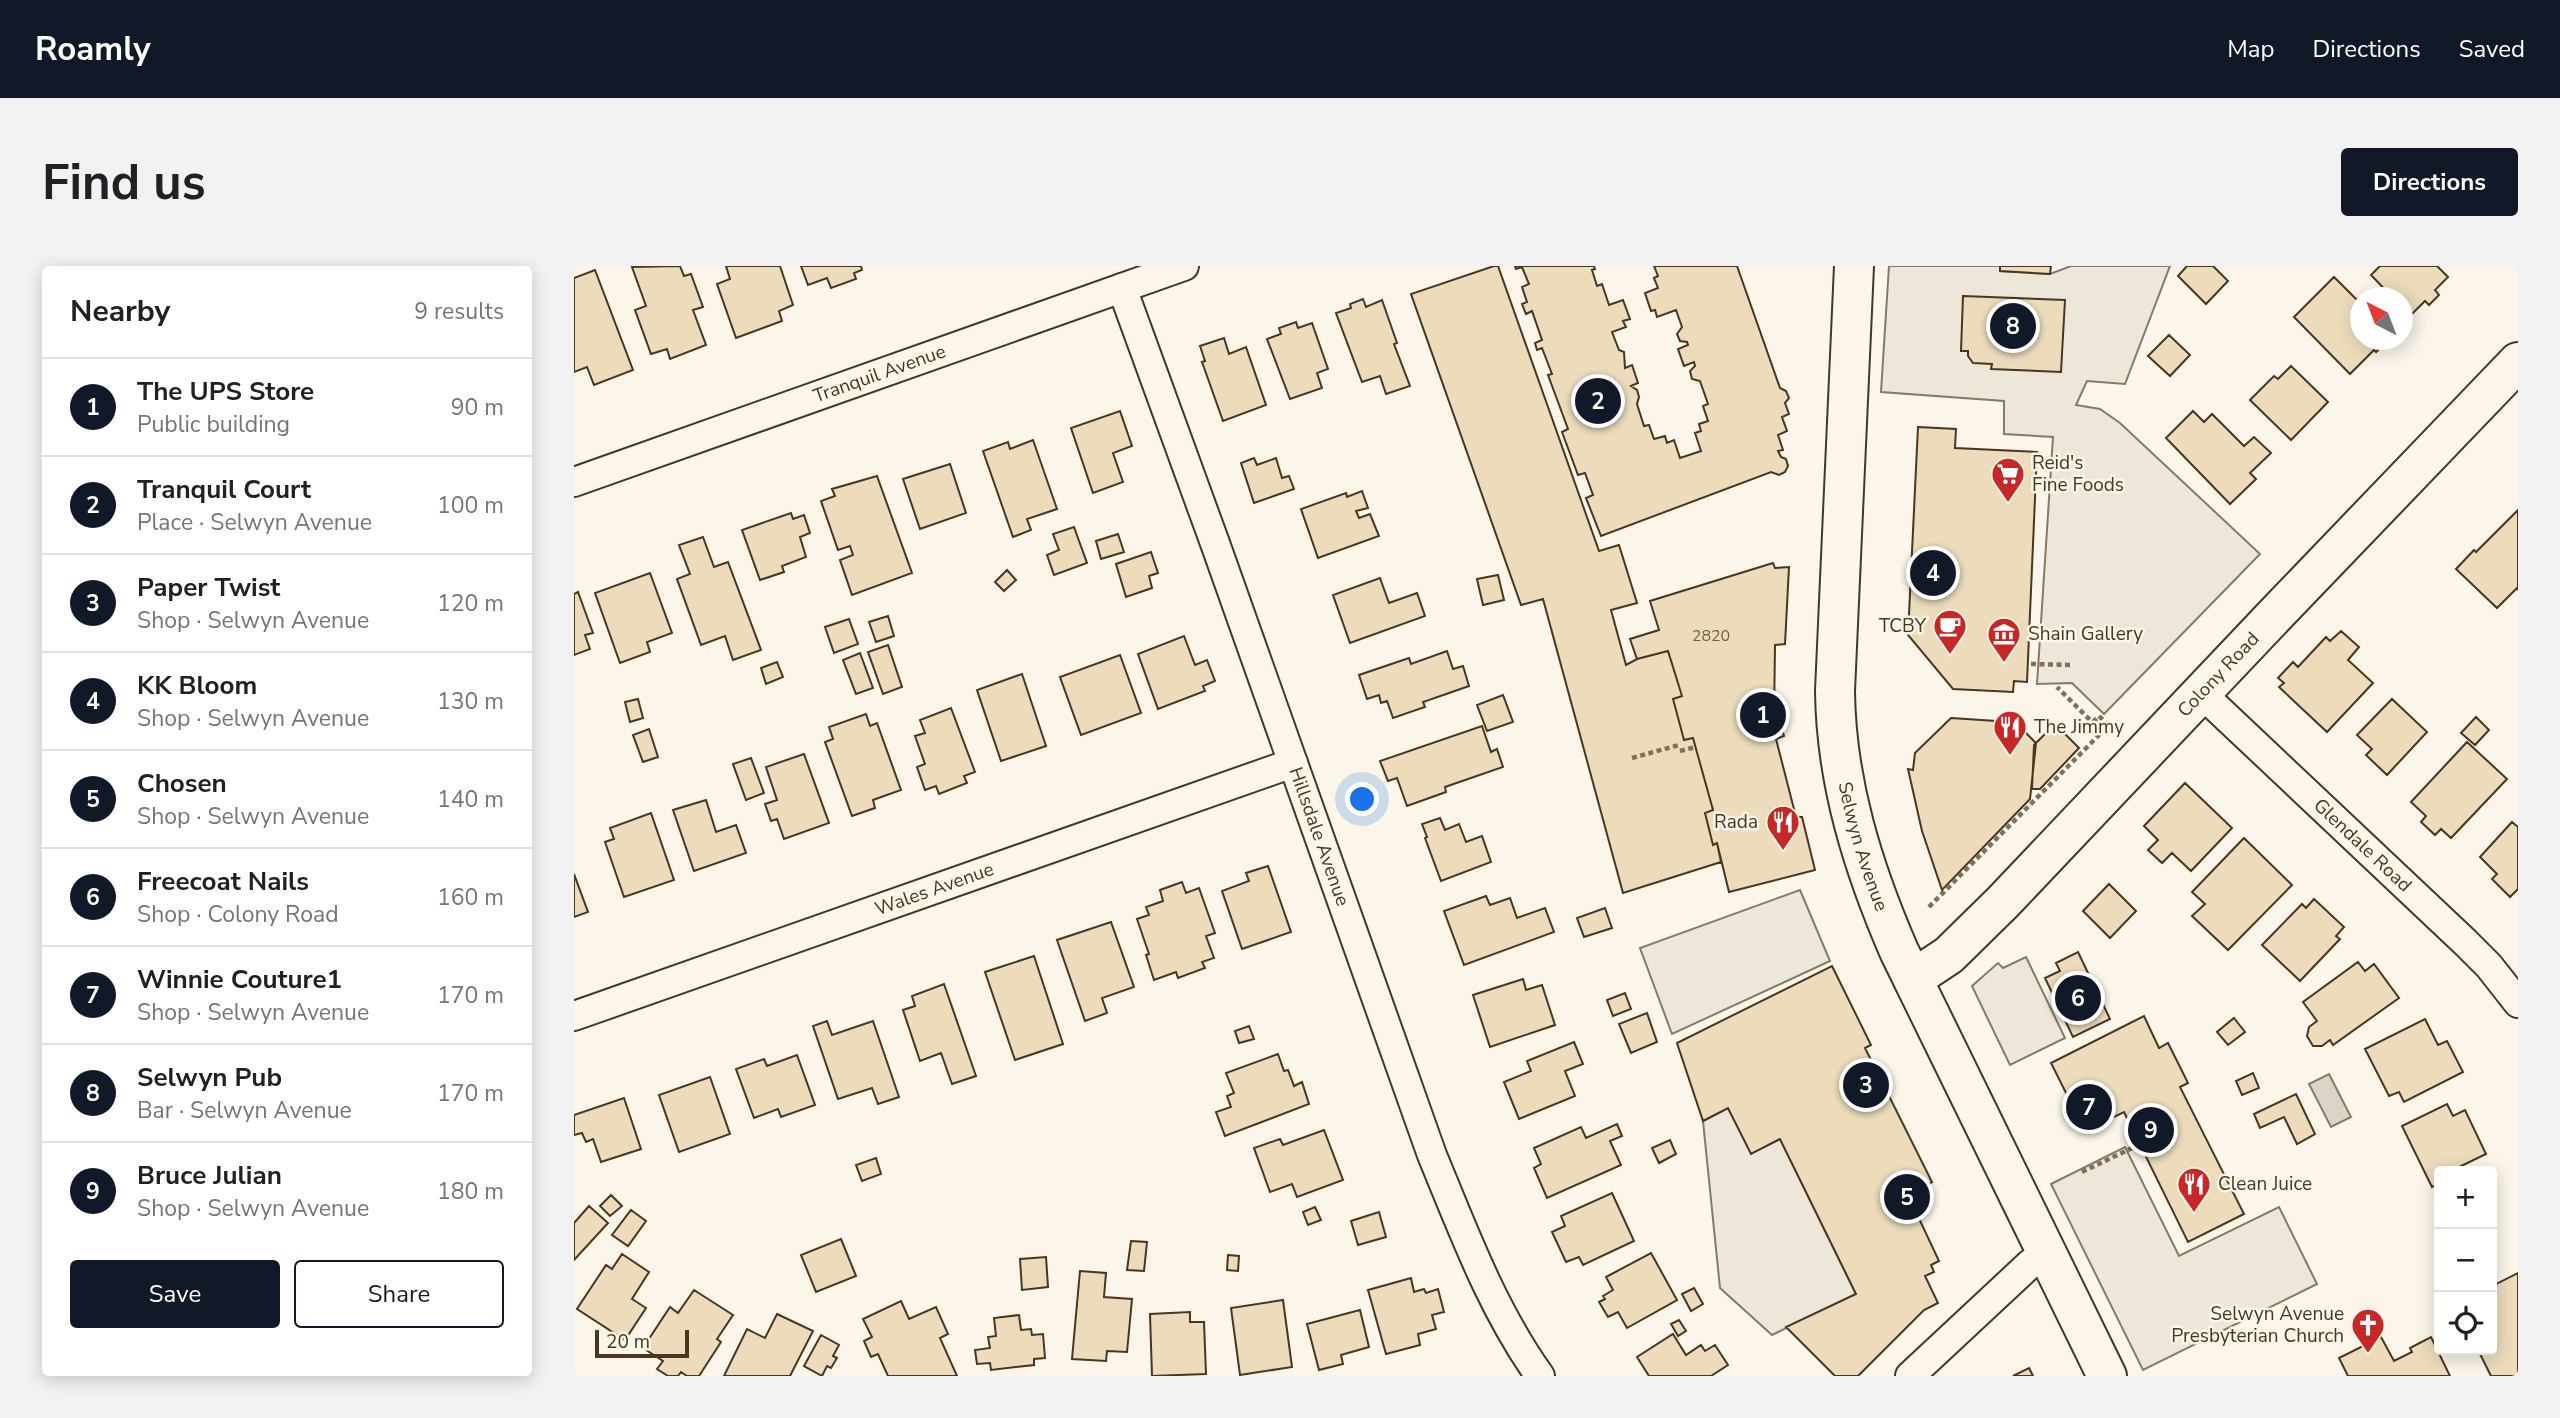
<!DOCTYPE html>
<meta charset="utf-8">
<style>
body{margin:0;font-family:"Nunito Sans",sans-serif;background:#f2f2f2;color:#202124}
.controls{position:absolute;right:21px;bottom:21px;display:grid;overflow:hidden;border-radius:7px;box-shadow:0 4px 18px #0003}
.controls button{width:63px;height:63px;display:grid;place-items:center;padding:0;border:0;border-bottom:2px solid #e0e0e0;background:#fff;color:#202124;font:35px sans-serif}
.compass{position:absolute;left:1776px;top:21px;width:63px;height:63px;border-radius:50%;background:#fff;box-shadow:0 4px 18px #0003;rotate:318deg}
.scale{position:absolute;left:21px;bottom:18px;width:94px;box-sizing:border-box;padding-left:7px;border:4px solid #4a3520;border-top:0;font-size:19px;line-height:24px;white-space:nowrap;color:#4a3520;-webkit-text-stroke:5px #fbf6e9;paint-order:stroke}
.you{position:absolute;left:789px;top:534px;width:24px;height:24px;margin:-18px;border:5px solid #fff;border-radius:50%;background:#1a73e8;box-shadow:0 0 0 10px #1a73e833}
.badge{display:grid;place-items:center;width:46px;height:46px;border-radius:50%;background:#111827;color:#fff;font-size:23px;font-weight:700}
.pin{position:absolute;translate:-50% -50%;border:4px solid #fff;box-shadow:0 2px 7px #0006}
.list{margin:0;padding:0;list-style:none}
h2{display:flex;justify-content:space-between;align-items:center;height:91px;margin:0;padding:0 28px;font-size:30px}
h2 small{font-size:23px;font-weight:400;color:#757577}
.list li{display:grid;grid-template-columns:46px 1fr auto;gap:21px;align-items:center;box-sizing:border-box;height:98px;padding:0 28px;border-top:2px solid #e0e0e0}
.list b{display:block;font-size:26px;white-space:nowrap}
.list p{margin:0;font-size:23px;white-space:nowrap;color:#757577}
.list em{font-size:23px;font-style:normal;color:#757577}
.actions{display:flex;gap:14px;padding:21px 28px}
.actions a{flex:1;padding:16px 0;border:2px solid #111827;border-radius:7px;text-align:center;font-size:24px;color:#111827}
.actions .main{background:#111827;color:#fff}
.icon{flex:none;width:38px;height:38px;fill:none;stroke:currentColor;stroke-width:2;stroke-linecap:round;stroke-linejoin:round}
.map{position:relative;flex:none;width:1944px;height:1110px;overflow:hidden;border-radius:7px}
header{display:flex;align-items:center;gap:42px;box-sizing:border-box;height:98px;padding:0 35px;background:#111827;color:#fff}
header strong{font-size:33px}
nav{display:flex;gap:38px;margin-inline-start:auto;font-size:24px}
.intro{display:flex;align-items:center;justify-content:space-between;box-sizing:border-box;height:168px;padding:0 42px}
h1{margin:0;font-size:49px}
.button{padding:18px 32px;border-radius:7px;background:#111827;color:#fff;font-size:24px;font-weight:700}
main{display:flex;gap:42px;padding:0 42px}
aside{flex:1;background:#fff;border-radius:7px;box-shadow:0 4px 18px #0003}
.map>svg:first-child{display:block}
</style>
<header>
<strong>Roamly</strong>
<nav><a>Map</a><a>Directions</a><a>Saved</a></nav>
</header>
<div class="intro"><h1>Find us</h1><a class="button">Directions</a></div>
<main>
<aside>
<h2>Nearby<small>9 results</small></h2>
<ul class="list">
<li><span class="badge">1</span><div><b>The UPS Store</b><p>Public building</p></div><em>90 m</em></li>
<li><span class="badge">2</span><div><b>Tranquil Court</b><p>Place · Selwyn Avenue</p></div><em>100 m</em></li>
<li><span class="badge">3</span><div><b>Paper Twist</b><p>Shop · Selwyn Avenue</p></div><em>120 m</em></li>
<li><span class="badge">4</span><div><b>KK Bloom</b><p>Shop · Selwyn Avenue</p></div><em>130 m</em></li>
<li><span class="badge">5</span><div><b>Chosen</b><p>Shop · Selwyn Avenue</p></div><em>140 m</em></li>
<li><span class="badge">6</span><div><b>Freecoat Nails</b><p>Shop · Colony Road</p></div><em>160 m</em></li>
<li><span class="badge">7</span><div><b>Winnie Couture1</b><p>Shop · Selwyn Avenue</p></div><em>170 m</em></li>
<li><span class="badge">8</span><div><b>Selwyn Pub</b><p>Bar · Selwyn Avenue</p></div><em>170 m</em></li>
<li><span class="badge">9</span><div><b>Bruce Julian</b><p>Shop · Selwyn Avenue</p></div><em>180 m</em></li>
</ul>
<div class="actions"><a class="main">Save</a><a>Share</a></div>
</aside>
<div class="map">
<svg width="1944" height="1110" viewBox="0 0 1944 1110">
<rect width="100%" height="100%" fill="#fbf6e9"/>
<path fill="#ede7d9" stroke="#887966" stroke-width="2" d="M1315 0H1426V5L1476 8 1497 0H1596L1551 118 1513 115 1502 139 1526 143 1546 157 1686 288 1530 448 1498 417 1463 418 1479 171 1430 168V135L1307 126Z
M1226 624 1256 695 1098 768 1066 682Z
M1452 691 1491 772 1436 799 1398 720 1424 697 1429 702Z
M1154 842 1177 887 1206 873 1282 1028 1198 1069 1146 1022 1129 855Z
M1551 881 1605 990 1705 941 1743 1018 1569 1104 1477 918Z"/>
<path fill="#dcd4c6" stroke="#887966" stroke-width="2" d="M1755 808 1777 851 1757 861 1735 818Z"/>
<path fill="#ecdcbc" stroke="#4a3520" stroke-width="2" d="M106 0 110 10 117 8 129 41 119 44 132 79 96 93 93 83 77 88 61 44 72 40 58 1Z
M152 0H206L219 39 205 45 208 55 162 72 143 18 156 13Z
M227 0H287L288 4 280 7 282 13 257 22 253 12 234 19Z
M920 0H924L1025 285 1045 279 1063 337 1037 344 1052 399 1063 393 1094 385 1108 430 1099 433 1110 474 1119 472 1139 544 1131 547 1139 579 1143 577 1147 596 1049 627 969 333 947 339 837 28Z
M941 0H1020L1021 3 1018 4 1023 20 1028 18 1035 39 1049 34 1056 53 1049 55 1052 61 1038 66 1045 84 1050 86 1051 102 1058 99 1064 117 1057 120 1063 124 1065 131 1063 138 1070 160 1075 159 1080 173 1091 170 1093 177 1100 174 1106 192 1127 185 1121 167 1127 165 1125 158 1134 155 1129 140 1134 138 1126 115 1118 113 1116 105 1121 100 1120 96 1110 100 1104 83 1114 79 1113 76 1106 75 1103 68 1108 61 1102 44 1083 51 1081 44 1077 45 1071 27 1084 22 1080 12 1084 10 1080 0H1163L1206 122 1212 125 1215 132 1211 137 1215 148 1208 151 1213 165 1204 169 1209 184 1204 185 1207 191 1212 193 1214 200 1211 206 1205 209 1197 206 1027 270 1012 232 1019 229 1011 207 1004 209 988 166 994 163 974 109 978 108 968 82 963 84 961 77 968 74 958 45 952 48 948 38 953 36 948 21 955 18 948 1 942 3Z
M1426 0H1477L1476 8 1426 5Z
M1613 0H1639L1654 15 1632 38 1604 10Z
M1806 0H1863L1874 11 1861 24 1865 29 1855 39 1851 35 1837 49 1828 41V32H1819L1797 9Z
M21 4 59 104 20 119 13 101 0 106V12Z
M1760 11 1786 37V74H1815L1802 86 1800 84 1776 108 1720 51Z
M1389 30 1491 34 1487 106 1417 103 1418 98 1399 97 1394 90V85H1387Z
M789 33 792 41 808 34 823 77 820 78 836 120 812 128 806 110 788 116 762 47 777 42 776 38Z
M722 56 724 62 738 57 754 103 743 107 748 122 716 133 693 73 707 68 705 62Z
M1595 69 1616 89 1596 110 1574 90Z
M650 72 655 88 672 81 692 139 649 155 628 96 631 95 626 80Z
M1717 100 1754 136 1717 174 1676 134 1700 110 1704 113Z
M546 145 558 180 539 187 549 216 519 227 497 162Z
M1619 145 1630 156 1638 148 1670 180 1680 171 1697 187 1676 207 1682 213 1656 238 1592 172Z
M1344 161 1382 163 1381 182 1463 186 1453 416 1440 415 1439 426 1379 423 1334 369Z
M459 174 483 243 453 253 457 264 439 271 409 185 434 176 436 183Z
M680 192 683 199 702 192 708 212 715 210 720 223 680 237 667 197Z
M376 198 392 247 346 263 329 213Z
M303 210 338 307 278 329 266 294 279 289 276 280 264 284 247 235 261 230 258 223Z
M788 225 794 242 782 245 785 252 796 248 805 270 744 292 727 243 772 227 773 231Z
M1944 244V324L1943 322 1923 342 1882 303 1900 284 1902 286Z
M217 247 219 253 230 249 236 267 226 271 232 291 208 300 210 306 186 314 168 264Z
M500 261 513 297 480 309 473 289 485 284 479 268Z
M544 268 550 286 527 293 522 275Z
M129 271 140 301 154 296 187 384 159 394 151 370 127 379 103 313 116 308 105 279Z
M577 286 584 307 575 310 578 322 552 331 542 298Z
M1199 297 1201 302 1215 301 1211 378 1201 379 1200 453 1202 458H1206L1210 470 1202 473 1222 551H1228L1241 604 1155 626 1143 577 1139 579 1131 547 1139 544 1119 472 1110 474 1099 433 1108 430 1094 385 1063 393 1056 373 1085 364 1076 335Z
M433 304 442 314 430 325 421 316Z
M76 307 98 367 73 376 76 386 46 397 21 327Z
M924 309 930 334 909 339 903 313Z
M806 312 815 337 843 327 851 350 776 377 759 329Z
M4 326 19 367 11 369 16 383 0 389V328Z
M314 350 320 370 302 376 295 356Z
M275 353 284 378 260 387 251 361Z
M1767 365 1785 381 1774 394 1799 417 1753 466 1705 421 1710 417 1704 412 1719 396 1724 401 1752 371 1756 375Z
M610 370 621 399 633 394 641 415 629 420 631 425 584 443 564 388Z
M314 379 328 421 309 428 294 386Z
M873 385 879 403 889 400 895 420 849 436 851 441 819 452 813 435 807 437 805 429 793 433 785 409 835 392 837 398Z
M286 387 299 422 282 428 269 394Z
M546 389 567 447 507 469 486 411Z
M203 396 209 411 192 418 187 402Z
M448 408 472 480 427 495 403 424Z
M929 429 939 456 913 465 903 439Z
M64 433 69 452 56 456 51 436Z
M1818 433 1853 466 1813 509 1792 489 1798 483 1783 469Z
M377 442 401 506 390 510 393 517 365 528 362 520 351 524 343 501 351 498 341 470 351 467 346 454Z
M292 448 296 460 303 457 327 524 299 534 301 542 278 550 251 476 259 473 255 461Z
M1902 451 1915 464 1901 479 1887 467Z
M1377 452 1437 456V467L1448 468 1451 466 1462 477 1456 533 1368 624 1348 565 1334 503 1339 504 1341 487Z
M1481 458 1505 482 1466 523H1458L1460 479Z
M908 460 917 486 923 483 929 501 871 521 872 526 833 540 823 512 814 515 806 495Z
M75 463 84 491 69 496 59 469Z
M1893 476 1933 513 1877 572 1867 563 1861 569 1847 556 1852 550 1837 536Z
M230 488 255 557 210 573 203 553 197 555 191 538 203 534 192 501Z
M177 492 190 527 172 534 159 498Z
M1611 517 1658 562 1617 605 1598 587 1588 597 1574 584 1584 574 1570 560Z
M132 534 142 566 162 559 172 587 120 605 99 544Z
M77 547 100 614 50 631 31 576 40 573 36 562Z
M866 552 871 564 885 558 892 576 908 570 917 596 867 615 851 572 853 571 848 558Z
M1938 556 1944 561V623L1936 631 1918 613 1923 608 1906 591Z
M1670 572 1718 619 1654 684 1618 650 1631 638 1618 626Z
M694 600 717 666 668 683 648 625 675 615 672 607Z
M0 608 14 646 0 651Z
M608 616 612 627 625 622 641 667 632 670 640 692 628 696 631 702 604 712 602 706 580 714 572 689 575 688 563 653 575 649 572 641 589 635 586 624Z
M1535 618 1562 645 1536 672 1509 645Z
M912 630 916 639 936 632 943 652 971 642 980 666 890 699 870 645Z
M1740 633 1770 661 1762 670 1766 673 1726 715 1688 679 1728 638 1732 642Z
M1031 642 1038 662 1010 671 1003 652Z
M537 656 560 721 528 732 533 747 511 755 483 674Z
M1504 686 1536 753 1499 771 1471 712 1486 705 1482 697Z
M460 690 489 778 441 794 411 706Z
M1784 696 1791 705 1800 698 1825 732 1759 779 1756 774 1748 780H1739L1733 770 1735 761 1743 755 1729 736Z
M1258 700 1297 779 1291 782 1358 916 1347 922 1354 937 1341 944 1365 995 1357 999 1360 1006 1351 1010 1364 1037 1350 1044 1284 1110H1261L1212 1061 1282 1028 1206 873 1177 888 1154 842 1129 855 1103 777Z
M949 713 952 724 968 719 981 759 916 781 899 729Z
M370 718 402 810 378 818 367 787 346 795 329 744 341 740 338 730Z
M1051 727 1057 743 1039 750 1033 734Z
M1073 747 1083 776 1057 787 1045 758Z
M1570 750 1585 782 1594 777 1614 817 1606 821 1670 948 1614 976 1550 846 1511 865 1477 797Z
M1660 752 1671 766 1654 779 1643 766Z
M1851 753 1864 779 1873 775 1889 806 1830 836 1825 826 1815 830 1791 783Z
M253 755 258 769 299 755 325 831 304 838 298 822 264 833 239 760Z
M675 760 680 773 665 777 661 765Z
M1000 776 1009 798 991 805 1001 830 945 853 930 816 957 805 953 795Z
M704 788 710 805 714 804 720 820 728 816 735 838 651 870 642 846 657 841 653 830 660 827 652 807Z
M223 789 241 839 207 851 204 843 180 852 162 803 190 793 193 800Z
M1679 807 1685 822 1668 829 1662 815Z
M136 811 156 868 105 886 85 829Z
M1722 828 1741 868 1723 878 1710 851 1686 862 1680 848Z
M50 832 67 883 27 896 19 873 12 876 8 867 0 869V849Z
M1873 838 1879 850 1891 844 1912 888 1883 902 1884 905H1865V917L1858 921 1828 860Z
M1043 858 1048 870 1036 875 1047 899 973 932 960 902 967 898 960 882 1007 861 1012 872Z
M750 864 769 914 723 931 718 918 696 926 680 882 706 873 709 879Z
M1096 874 1102 888 1085 897 1078 882Z
M302 892 307 908 288 915 282 899Z
M1038 927 1060 975 1009 999 1005 991 992 996 978 966 991 960 987 950Z
M37 929 48 940 36 950 26 940Z
M15 940 34 957 0 994V957Z
M741 941 747 954 734 959 729 946Z
M57 944 72 955 54 980 38 969Z
M805 946 812 971 784 979 777 955Z
M267 973 282 1010 242 1026 227 989Z
M557 975 573 976 570 1005 553 1004Z
M1077 987 1103 1034 1053 1062 1044 1046 1034 1051 1025 1036 1031 1033 1029 1030 1039 1024 1032 1011Z
M48 988 75 1006 58 1033 72 1042 51 1074 3 1043 32 999 38 1003Z
M654 989 665 990 664 1005 653 1004Z
M472 991 474 1021 448 1024 446 993Z
M506 1005 532 1007 530 1031 558 1033 553 1086 533 1085 532 1095 498 1093Z
M1944 1007V1110H1917L1904 1084H1918V1020Z
M837 1012 840 1026 850 1023 852 1027 864 1023 870 1046 858 1049 862 1063 844 1068 846 1079 812 1088 794 1024Z
M1120 1022 1129 1038 1117 1045 1108 1028Z
M120 1024 159 1049 143 1073 147 1076 125 1110H113L107 1106 104 1110H94L83 1103 89 1095 69 1082 96 1041 104 1047Z
M709 1034 718 1101 666 1109 657 1042Z
M327 1035 335 1053 362 1041 374 1068 366 1072 383 1110H314L304 1088 297 1091 290 1075 298 1071 289 1053Z
M786 1044 795 1081 767 1089 769 1098 745 1104 733 1058Z
M616 1046V1056H630L632 1108 578 1110 576 1048Z
M203 1048 239 1065 216 1110H150L173 1063 191 1072Z
M445 1049 447 1064 457 1063 458 1069 469 1068 471 1092 460 1093V1099L417 1104 416 1097 403 1098 401 1084 416 1082 414 1071 422 1070 420 1052Z
M1105 1054 1112 1065 1104 1070 1097 1058Z
M1099 1068 1112 1089 1127 1079 1131 1085 1141 1079 1154 1099 1137 1110H1075L1063 1091Z
M247 1069 265 1079 259 1090 263 1092 257 1102 253 1100 248 1110 230 1100Z
M1807 1071 1820 1095 1838 1086 1836 1082 1857 1071 1876 1110H1774L1765 1092Z
M1455 1102 1459 1110H1439Z"/>
<g fill="none" stroke-linecap="round" stroke-linejoin="round">
<defs>
<g id="street">
<path id="s1" d="M548 22 642 280 858 889C889 964 918 1043 966 1110"/>
<path id="s2" d="M0 216 610 0"/>
<path id="s3" d="M1627 427 1891 676 1915 700 1944 737"/>
<path id="s4" d="M0 750 719 497"/>
<path d="M1336 1110 1456 998 1473 986"/>
</g>
<g id="secondary">
<path id="s5" d="M1280 0 1261 425C1262 516 1289 602 1325 685L1533 1110"/>
<path id="s6" d="M1339 713 1375 689 1429 636 1702 348 1944 96"/>
</g>
</defs>
<use href="#street" stroke="#4a3520" stroke-width="32"/>
<use href="#secondary" stroke="#4a3520" stroke-width="42"/>
<path stroke="#7f6f5c" stroke-width="4.5" stroke-dasharray="5 3.5" stroke-linecap="butt" d="M1457 398 1498 399
M1201 456 1205 455
M1519 456 1525 450 1543 468
M1106 485 1122 481
M1058 492 1105 479
M1355 641 1528 466 1483 421
M1508 906 1558 882"/>
<use href="#street" stroke="#fbf6e9" stroke-width="28"/>
<use href="#secondary" stroke="#fbf6e9" stroke-width="38"/>
</g>
<defs>
<symbol id="supermarket-pin" viewBox="-11 -11 22 30"><path d="M0 17L-7.5 6A9.5 9.5 0 1 1 7.5 6Z" fill="#c62828" stroke="#fbf6e9"/><path d="M-6-5.5h2.5l.6 2H6L4.5 2H-2.5L-4.4-4H-6ZM-1.5 3.2a1.3 1.3 0 1 0 .1 0ZM3 3.2a1.3 1.3 0 1 0 .1 0Z" fill="#fff"/></symbol>
<symbol id="cafe-pin" viewBox="-11 -11 22 30"><path d="M0 17L-7.5 6A9.5 9.5 0 1 1 7.5 6Z" fill="#c62828" stroke="#fbf6e9"/><path d="M-5.5-4.5H6V0H3Q3 3.5 0 3.5H-2.5Q-5.5 3.5-5.5 0ZM3-3.2v2h1.7v-2ZM-6 4.5H4V6H-6Z" fill="#fff"/></symbol>
<symbol id="museum-pin" viewBox="-11 -11 22 30"><path d="M0 17L-7.5 6A9.5 9.5 0 1 1 7.5 6Z" fill="#c62828" stroke="#fbf6e9"/><path d="M0-6L6-3V-2H-6V-3ZM-5-1h2V3h-2ZM-1-1h2V3h-2ZM3-1h2V3H3ZM-6 4H6V6H-6Z" fill="#fff"/></symbol>
<symbol id="restaurant-pin" viewBox="-11 -11 22 30"><path d="M0 17L-7.5 6A9.5 9.5 0 1 1 7.5 6Z" fill="#c62828" stroke="#fbf6e9"/><path d="M-5-6h1v4h1v-4h1v4h1v-4h1v5L-1.5 .5V6h-2V.5L-5-1ZM5-6V6H3V1.5H1.5Q1.5-4 5-6Z" fill="#fff"/></symbol>
<symbol id="church-pin" viewBox="-11 -11 22 30"><path d="M0 17L-7.5 6A9.5 9.5 0 1 1 7.5 6Z" fill="#c62828" stroke="#fbf6e9"/><path d="M-1.2-6h2.4v3.5h3.3v2.4h-3.3V6h-2.4V-.1h-3.3v-2.4h3.3Z" fill="#fff"/></symbol>
</defs>
<g fill-rule="evenodd">
<use href="#supermarket-pin" x="1415" y="189" width="38" height="52"/>
<use href="#cafe-pin" x="1357" y="341" width="38" height="52"/>
<use href="#museum-pin" x="1411" y="349" width="38" height="52"/>
<use href="#restaurant-pin" x="1417" y="442" width="38" height="52"/>
<use href="#restaurant-pin" x="1190" y="537" width="38" height="52"/>
<use href="#restaurant-pin" x="1601" y="899" width="38" height="52"/>
<use href="#church-pin" x="1775" y="1040" width="38" height="52"/>
</g>
<g text-anchor="middle" dominant-baseline="central" stroke-width="5" stroke-linejoin="round" paint-order="stroke">
<g font-size="16" fill="#725f47">
<text x="1137" y="370">2820</text>
</g>
<g font-size="19" fill="#4a3520" stroke="#fbf6e9">
<text stroke="none"><textPath href="#s2" startOffset="324">Tranquil Avenue</textPath></text>
<text stroke="none"><textPath href="#s6" startOffset="432">Colony Road</textPath></text>
<text stroke="none"><textPath href="#s1" startOffset="583">Hillsdale Avenue</textPath></text>
<text stroke="none"><textPath href="#s3" startOffset="222">Glendale Road</textPath></text>
<text stroke="none"><textPath href="#s5" startOffset="584">Selwyn Avenue</textPath></text>
<text stroke="none"><textPath href="#s4" startOffset="382">Wales Avenue</textPath></text>
</g>
<g font-size="19" fill="#4a3520" stroke="#fbf6e9" text-anchor="start">
<text x="1458" y="197">Reid's<tspan x="1458" dy="22">Fine Foods</tspan></text>
<text x="1352" y="360" text-anchor="end">TCBY</text>
<text x="1454" y="368">Shain Gallery</text>
<text x="1460" y="461">The Jimmy</text>
<text x="1184" y="556" text-anchor="end">Rada</text>
<text x="1644" y="918">Clean Juice</text>
<text x="1770" y="1048" text-anchor="end">Selwyn Avenue<tspan x="1770" dy="22">Presbyterian Church</tspan></text>
</g>
</g>
</svg>
<div class="controls">
<button>+</button>
<button>−</button>
<button><svg class="icon" aria-label="locate" viewBox="0 0 24 24"><circle cx="12" cy="12" r="6"/><path d="M12 2v4M12 18v4M2 12h4M18 12h4"/></svg></button>
</div>
<svg class="compass" viewBox="-18 -18 36 36"><path d="M0-13l5 13h-10z" fill="#e53935"/><path d="M0 13l5-13h-10z" fill="#757577"/></svg>
<div class="scale">20 m</div>
<div class="you"></div>
<div class="pin badge" style="left:1189px;top:449px">1</div>
<div class="pin badge" style="left:1024px;top:135px">2</div>
<div class="pin badge" style="left:1292px;top:819px">3</div>
<div class="pin badge" style="left:1359px;top:307px">4</div>
<div class="pin badge" style="left:1333px;top:931px">5</div>
<div class="pin badge" style="left:1504px;top:732px">6</div>
<div class="pin badge" style="left:1515px;top:841px">7</div>
<div class="pin badge" style="left:1439px;top:60px">8</div>
<div class="pin badge" style="left:1577px;top:864px">9</div>
</div>
</main>
